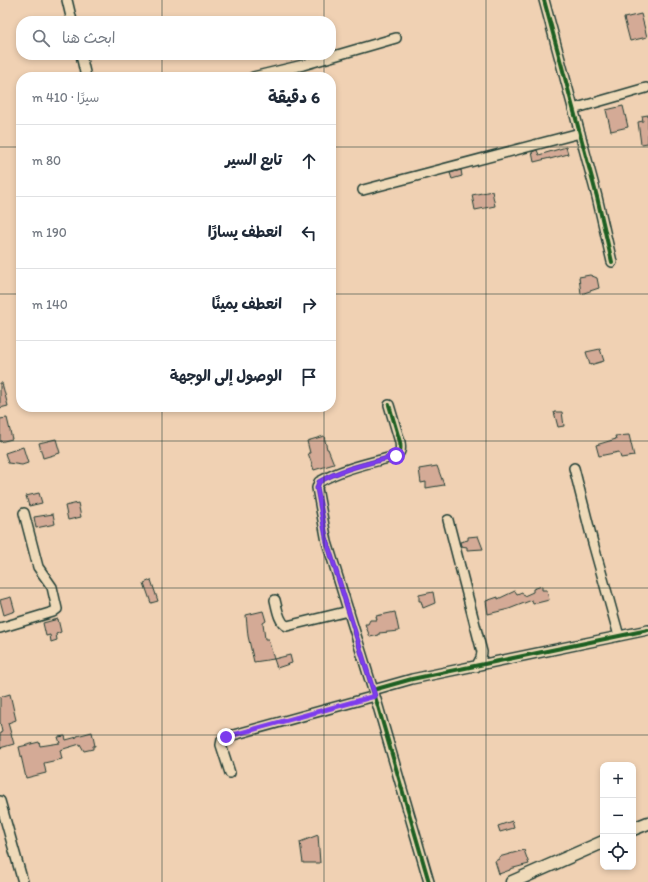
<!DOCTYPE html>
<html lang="ar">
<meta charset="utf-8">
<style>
body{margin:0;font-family:Itim,"Playpen Sans Arabic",sans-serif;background:#f6f6f7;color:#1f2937;direction:rtl}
.controls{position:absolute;right:12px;bottom:12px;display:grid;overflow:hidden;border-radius:8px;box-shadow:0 2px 6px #0003}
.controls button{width:36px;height:36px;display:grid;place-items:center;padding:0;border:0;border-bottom:1px solid #e0e1e3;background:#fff;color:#1f2937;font:20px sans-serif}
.stop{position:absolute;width:12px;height:12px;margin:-9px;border:3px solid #7c3aed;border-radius:50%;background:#fff}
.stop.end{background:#7c3aed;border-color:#fff;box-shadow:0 1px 4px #0008}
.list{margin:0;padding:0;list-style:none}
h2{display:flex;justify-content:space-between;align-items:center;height:52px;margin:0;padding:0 16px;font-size:17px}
h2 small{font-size:13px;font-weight:400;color:#747a83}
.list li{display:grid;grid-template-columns:26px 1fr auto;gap:12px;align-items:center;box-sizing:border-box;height:72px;padding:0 16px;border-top:1px solid #e0e1e3}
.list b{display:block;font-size:15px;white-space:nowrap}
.list em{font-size:13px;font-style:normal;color:#747a83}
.icon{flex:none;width:22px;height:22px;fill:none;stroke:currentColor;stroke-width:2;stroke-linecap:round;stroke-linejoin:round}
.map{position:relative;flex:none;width:648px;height:882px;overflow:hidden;direction:ltr}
.search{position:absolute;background:#fff;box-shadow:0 2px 6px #0003;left:16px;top:16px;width:320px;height:44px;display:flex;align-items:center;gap:10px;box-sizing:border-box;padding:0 14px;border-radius:16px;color:#747a83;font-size:15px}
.panel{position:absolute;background:#fff;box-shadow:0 2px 6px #0003;left:16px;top:72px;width:320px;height:340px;border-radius:16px;direction:rtl}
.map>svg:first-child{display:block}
</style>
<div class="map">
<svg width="648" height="882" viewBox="0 0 648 882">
<rect width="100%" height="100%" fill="#f0d1b3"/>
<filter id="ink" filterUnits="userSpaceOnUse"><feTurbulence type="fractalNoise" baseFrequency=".025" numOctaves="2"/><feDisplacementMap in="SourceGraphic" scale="8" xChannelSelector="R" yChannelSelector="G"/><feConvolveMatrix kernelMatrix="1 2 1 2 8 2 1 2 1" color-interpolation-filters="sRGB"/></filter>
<g filter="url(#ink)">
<path fill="#d4aa96" stroke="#1f3d34" d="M641 14 647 37 630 41 624 18Z
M623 106 628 127 611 131 606 110Z
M648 115V143L641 144 638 122 643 121 642 116Z
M566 147 568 154 550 159V158L534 162 532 152 537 150 539 155Z
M461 170 462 176 452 179 450 173Z
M492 191 495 206 475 210 472 195Z
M590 275 597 278 599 288 581 294 579 277Z
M600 349 604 361 590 365 586 352Z
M0 383H2L8 406 0 408Z
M554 412H562L564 426 558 427Z
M7 418 12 439 0 442V419Z
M629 435 634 456 621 458 619 452 599 456 596 445 616 439 615 436Z
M324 436 327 449H328L334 464 314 470 308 453H310L307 441Z
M56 439 60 453 43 458 39 443Z
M23 447 28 463 22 465 8 463 5 453Z
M437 466 444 485 426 488V482L421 483 419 469Z
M39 493 42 503 29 506 26 496Z
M78 503 81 517 68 520 65 506Z
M53 514 55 524 36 528 34 517Z
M478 536 483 549 467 550V547L461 546 460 542 468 540V537Z
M151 580 158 601 151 603 144 583Z
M542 586V590H547L549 600 533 604 532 600 509 609 488 614 486 601 498 597V599L515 591 517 594 522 592 524 596 533 592V589Z
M433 592 435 603 423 608 421 601H419V595Z
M11 597 15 611 4 615 0 600Z
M263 611 266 621 263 623 265 639H268L274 659 254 662 248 636 246 615Z
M395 612 399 631 379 633V635L370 637 365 624H368L370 620H377L376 616Z
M58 619 61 632 56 634 57 640 51 642 50 635 46 636 43 623Z
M290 655 292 663 277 668 274 659Z
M10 694 16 720 8 723 14 744 0 748V733L2 732 0 722V697Z
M92 732 95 746H93V749L84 751 80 744 60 750 62 759 44 763 46 773 26 778 19 747 39 742 40 746 60 743 58 737 65 736 66 740 77 737V736Z
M512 821 514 828 500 832 498 826Z
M318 835 320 863H303L300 842Z
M524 850 529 864 510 869V870L499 874 495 861 499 859V857Z"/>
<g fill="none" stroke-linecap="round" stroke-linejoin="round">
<defs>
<path id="minor" d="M67 0 72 21
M544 0 597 197 612 262
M81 55 86 77
M253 77 303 65 396 38
M573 109 646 88
M363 190 580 133
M389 405 400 442C401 449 401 452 396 456 370 463 343 468 319 482L317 488 327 542 377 703 429 882
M574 468 593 543 619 636
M448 520 482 652 481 658 476 667
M275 600C277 608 279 623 287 626L349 611
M0 628 53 612 57 609 52 587 38 567 24 513
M373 690 412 679 648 630
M230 773 221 745 222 740 226 737 375 696
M0 801 23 882"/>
<path id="secondary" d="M633 829 648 823
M512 882 603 842"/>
</defs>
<use href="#minor" stroke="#1f3d34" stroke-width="12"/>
<use href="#secondary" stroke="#1f3d34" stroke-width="15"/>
<use href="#minor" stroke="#efdab9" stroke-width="9"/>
<use href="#secondary" stroke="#efdab9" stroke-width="12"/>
<defs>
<path id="cycleway" d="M544 0 597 197 612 262
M389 405 400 442C401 449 401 452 396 456 370 463 343 468 319 482L317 488 327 542 377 703 429 882
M373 690 412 679 648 630"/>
</defs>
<use href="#cycleway" stroke="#efdab9" stroke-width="6"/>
<use href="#cycleway" stroke="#1b5e20" stroke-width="4"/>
</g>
</g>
<g fill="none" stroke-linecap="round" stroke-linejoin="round" filter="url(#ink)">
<path stroke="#7c3aed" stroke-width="5" d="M226 737 375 696 327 542 317 488 319 482C343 468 370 463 396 456"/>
</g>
<path fill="none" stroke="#1f3d34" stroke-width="1" stroke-opacity="0.55" d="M162 0V21M324 0V21M486 0V882M162 55V77M324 55V77M0 147H21M331 147H648M0 294H21M331 294H648M162 407V882M324 407V882M0 441H648M0 588H648M0 735H648"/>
</svg>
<div class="controls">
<button>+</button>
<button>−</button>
<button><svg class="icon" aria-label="locate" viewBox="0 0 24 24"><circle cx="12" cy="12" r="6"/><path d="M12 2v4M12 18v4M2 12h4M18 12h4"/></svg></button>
</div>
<div class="stop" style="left:396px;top:456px"></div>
<div class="stop end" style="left:226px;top:737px"></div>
<div class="search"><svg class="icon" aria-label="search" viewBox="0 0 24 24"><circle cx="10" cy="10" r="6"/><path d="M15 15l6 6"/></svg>ابحث هنا</div>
<section class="panel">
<h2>6 دقيقة<small>سيرًا · 410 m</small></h2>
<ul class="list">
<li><svg class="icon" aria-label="ahead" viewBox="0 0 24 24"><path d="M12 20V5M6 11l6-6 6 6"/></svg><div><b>تابع السير</b></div><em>80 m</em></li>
<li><svg class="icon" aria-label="left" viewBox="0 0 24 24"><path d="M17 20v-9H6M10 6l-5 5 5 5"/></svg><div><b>انعطف يسارًا</b></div><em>190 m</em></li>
<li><svg class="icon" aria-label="right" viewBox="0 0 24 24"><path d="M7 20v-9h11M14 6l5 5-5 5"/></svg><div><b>انعطف يمينًا</b></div><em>140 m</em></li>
<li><svg class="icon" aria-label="arrive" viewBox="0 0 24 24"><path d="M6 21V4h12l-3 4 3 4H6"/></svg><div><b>الوصول إلى الوجهة</b></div></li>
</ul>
</section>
</div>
